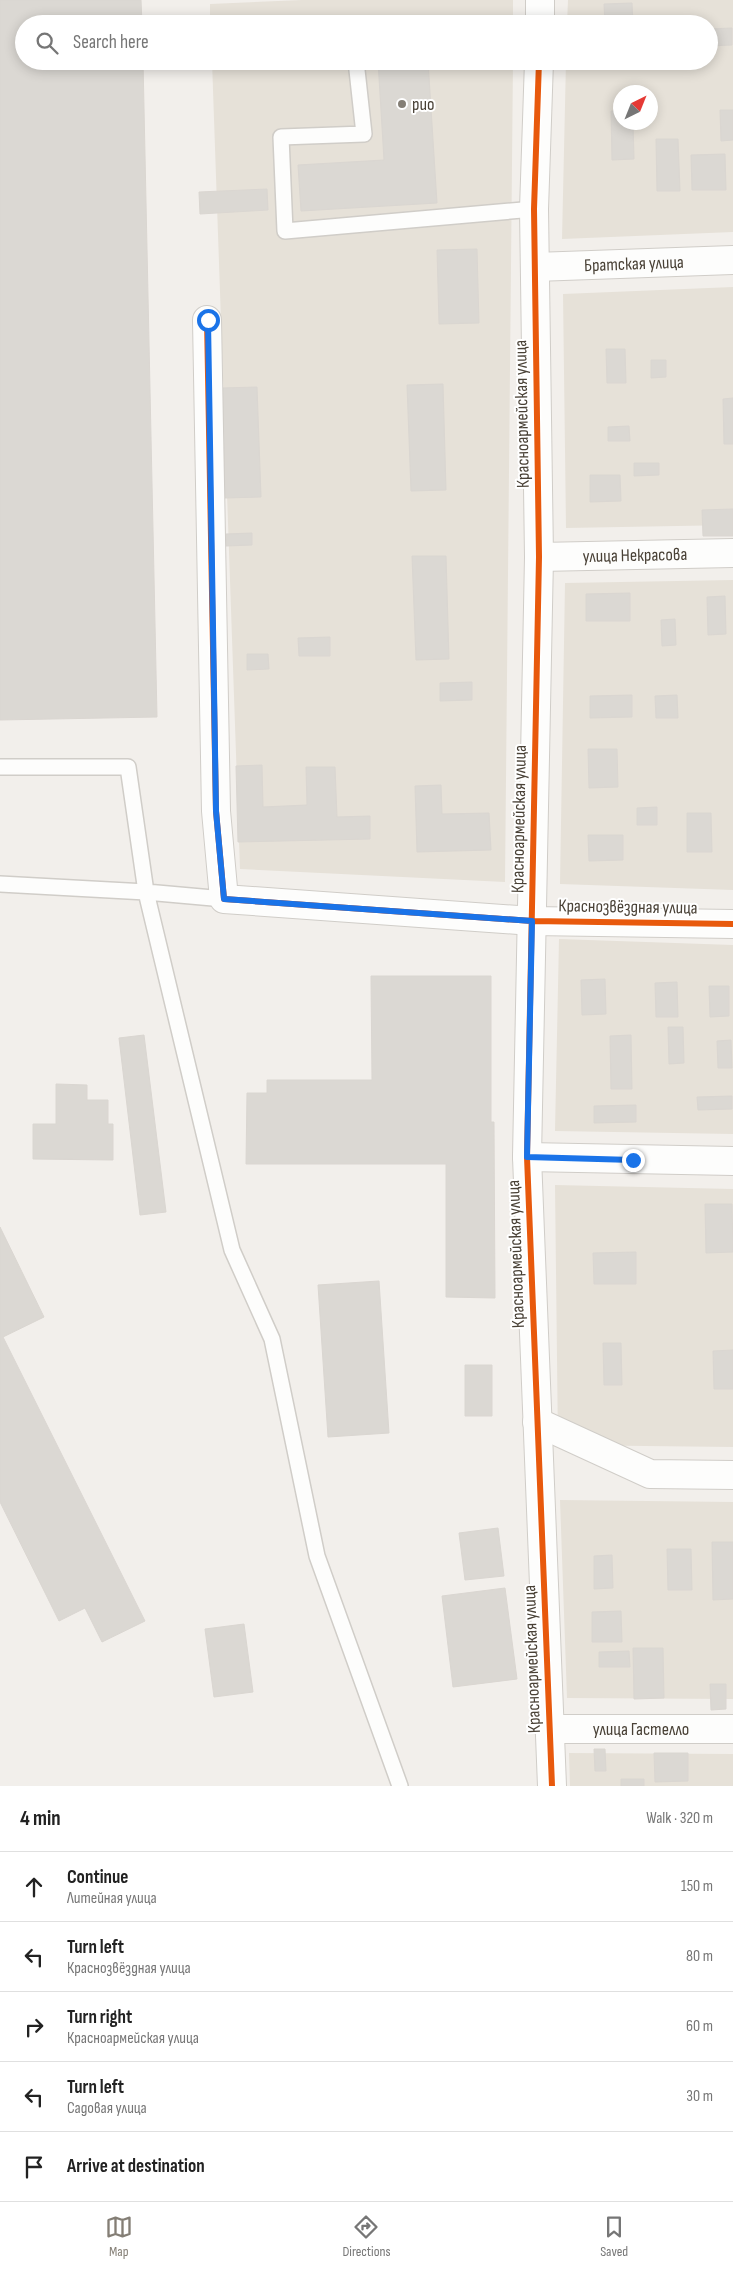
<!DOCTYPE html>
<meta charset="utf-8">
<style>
body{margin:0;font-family:"Sofia Sans Condensed",sans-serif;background:#f6f6f6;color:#222}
.compass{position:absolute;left:613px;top:85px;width:45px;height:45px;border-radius:50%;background:#fff;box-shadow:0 2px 12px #0003;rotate:43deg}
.stop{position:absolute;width:15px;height:15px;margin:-11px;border:4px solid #1a73e8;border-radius:50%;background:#fff}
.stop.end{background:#1a73e8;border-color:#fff;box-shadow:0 1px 5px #0008}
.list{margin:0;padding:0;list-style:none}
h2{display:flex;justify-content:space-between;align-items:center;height:65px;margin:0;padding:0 20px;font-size:21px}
h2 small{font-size:16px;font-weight:400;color:#767676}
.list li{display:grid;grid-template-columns:32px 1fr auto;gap:15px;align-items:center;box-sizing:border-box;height:70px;padding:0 20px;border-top:1px solid #e0e0e0}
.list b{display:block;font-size:19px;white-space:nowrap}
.list p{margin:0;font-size:16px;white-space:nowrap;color:#767676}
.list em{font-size:16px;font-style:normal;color:#767676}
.icon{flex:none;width:28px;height:28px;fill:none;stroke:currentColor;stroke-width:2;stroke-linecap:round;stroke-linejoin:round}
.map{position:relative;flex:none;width:733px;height:1786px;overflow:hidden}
.search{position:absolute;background:#fff;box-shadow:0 2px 12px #0003;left:15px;right:15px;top:15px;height:55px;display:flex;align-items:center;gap:12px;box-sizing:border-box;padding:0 18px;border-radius:28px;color:#767676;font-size:19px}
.sheet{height:415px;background:#fff}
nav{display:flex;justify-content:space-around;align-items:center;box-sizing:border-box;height:70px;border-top:1px solid #e0e0e0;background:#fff;font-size:14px;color:#767676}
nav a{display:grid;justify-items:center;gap:2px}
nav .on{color:#847e75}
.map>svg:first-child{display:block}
</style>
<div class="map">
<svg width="733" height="1786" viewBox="0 0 733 1786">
<rect width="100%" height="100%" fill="#f2efeb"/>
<path fill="#e6e1d8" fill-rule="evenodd" d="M302 0H513V24H210V4Z
M568 0H733V232L562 239 566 61H709V24H567ZM620 92H650V122H620Z
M212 61H513L505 882 240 869Z
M733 287V525L566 528 563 294Z
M733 580V890L560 884 565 583Z
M559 939 733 945V1134L555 1131Z
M555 1185 733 1189V1447L558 1445Z
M560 1500 733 1502V1699L567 1698Z
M569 1753 733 1754V1786H570Z"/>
<path fill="#dbd8d3" stroke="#dad6d1" d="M0 0H141L142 24H24V61H143L157 717 0 720Z
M632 3 633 24H605L604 4Z
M425 16 426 24H364L363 20Z
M732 28V45L709 46V29Z
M378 61H428L437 203 301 211 298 165 384 160Z
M720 110H733V140L721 141Z
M611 111H620V122H633L634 159 612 160Z
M656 139H678L680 191H657Z
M725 154 726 190H692L691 155Z
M267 189 268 210 200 214 199 192Z
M477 249 479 323 439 324 437 250Z
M606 349H625L626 383H607Z
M651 360H666V377L651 378Z
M443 384 446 490 411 491 407 385Z
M257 387 261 497 225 498 222 388Z
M733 398V444H724L723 399Z
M629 426 630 441H608V427Z
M634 463H659V475L634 476Z
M590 475H620L621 501 590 502Z
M733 509V536H703L702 510Z
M252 533V545L226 546V534Z
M412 556H446L449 659 416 660Z
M630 593V621H586V594Z
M725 596 726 634 708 635 707 597Z
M675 619 676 645 662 646 661 620Z
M330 637V656H299L298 638Z
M247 654H268L269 669 247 670Z
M472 682V700L440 701V683Z
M632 695V717L590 718V696Z
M677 695 678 718H656L655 696Z
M588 749H617L618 787 589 788Z
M262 765 263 807 307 805 306 767H335L337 817 370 816V839L238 842 236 766Z
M441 785 442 814 489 813 491 850 417 852 415 786Z
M657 807V825H637V808Z
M687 813H711L712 852H687Z
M588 835H623V860L589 861Z
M371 976H491V1122H494L495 1298 446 1297V1164H246L247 1093H267V1080H372Z
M605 979 606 1014 582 1015 581 980Z
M677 982 678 1017H656L655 983Z
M709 986H729V1016L710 1017Z
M668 1027H683L684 1063 669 1064Z
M144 1035 166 1212 140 1215 119 1038Z
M631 1035 632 1089H611L610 1036Z
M731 1040 732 1068H718L717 1041Z
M56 1084 87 1085V1100H108V1124H113V1160L33 1159V1124H56Z
M732 1096V1109L698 1110 697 1097Z
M636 1105V1122L594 1123V1106Z
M705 1204H732L733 1252 706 1253Z
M0 1227 44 1317 3 1337 145 1621 102 1642 85 1608 59 1621 0 1502Z
M636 1252V1284H594L593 1253Z
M379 1281 389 1433 328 1437 318 1285Z
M603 1343H621L622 1385H604Z
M733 1350V1389H714L713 1351Z
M465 1365H492V1416H465Z
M498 1528 504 1576 465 1580 459 1533Z
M712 1542H733V1599L713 1600Z
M667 1549H691L692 1590H668Z
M612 1555 613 1588 594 1589V1556Z
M505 1588 517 1679 453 1687 442 1596Z
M621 1611 622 1642H592V1612Z
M244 1624 253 1692 214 1697 205 1629Z
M633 1648H663L664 1698 634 1699Z
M629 1651 630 1667H599V1652Z
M710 1684H726V1709L711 1710Z
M594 1749H605L606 1771H595Z
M654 1753H688V1781L655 1782Z
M621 1779H644V1786H621Z"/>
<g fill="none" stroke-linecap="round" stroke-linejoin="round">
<defs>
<path id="service" d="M356 61 364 134 281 137 285 231 534 209
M0 767H128L146 892 232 1250 272 1339 317 1556 400 1786
M0 884 146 892 224 899"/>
<g id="minor">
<path d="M540 24V0"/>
<path d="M539 61 534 209 539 557 527 1157 552 1786"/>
<path id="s1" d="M535 267 733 260"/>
<path d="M207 320 216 811 224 899 532 921 733 924"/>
<path id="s2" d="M539 557 733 553"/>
<path d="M527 1157 733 1161"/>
<path d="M537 1422 650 1474 733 1475"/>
<path id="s3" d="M549 1729H733"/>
</g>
</defs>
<use href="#service" stroke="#d0cdc8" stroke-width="18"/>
<use href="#minor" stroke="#d0cdc8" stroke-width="30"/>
<use href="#service" stroke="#fdfdfc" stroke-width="15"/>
<use href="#minor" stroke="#fdfdfc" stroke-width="28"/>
<defs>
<path id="cycleway" d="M539 61 534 209 539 557 527 1157 552 1786
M207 320 216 811 224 899 532 921 733 924"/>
</defs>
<use href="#cycleway" stroke="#fff" stroke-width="9"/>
<use href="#cycleway" stroke="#e8590c" stroke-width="6"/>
</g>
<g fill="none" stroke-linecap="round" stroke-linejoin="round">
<path stroke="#1a73e8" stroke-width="6" d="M208 320 216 811 224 899 532 921 527 1157 633 1160"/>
</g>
<circle fill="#847e75" stroke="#fff" stroke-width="2" cx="402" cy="104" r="5"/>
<g text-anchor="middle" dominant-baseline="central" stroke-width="4" stroke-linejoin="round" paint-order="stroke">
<g font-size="18" fill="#494136" stroke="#fff" text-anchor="start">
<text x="412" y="104">рио</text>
</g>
<g font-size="18" fill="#494136" stroke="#fff">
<text stroke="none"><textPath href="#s1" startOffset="99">Братская улица</textPath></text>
<text transform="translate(522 414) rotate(-91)">Красноармейская улица</text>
<text stroke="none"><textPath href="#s2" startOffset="96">улица Некрасова</textPath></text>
<text transform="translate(519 819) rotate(-89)">Красноармейская улица</text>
<text transform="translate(628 907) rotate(1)">Краснозвёздная улица</text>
<text transform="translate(516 1254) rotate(-92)">Красноармейская улица</text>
<text transform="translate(532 1659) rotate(-92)">Красноармейская улица</text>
<text stroke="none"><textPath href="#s3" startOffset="92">улица Гастелло</textPath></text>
</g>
</g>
</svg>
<svg class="compass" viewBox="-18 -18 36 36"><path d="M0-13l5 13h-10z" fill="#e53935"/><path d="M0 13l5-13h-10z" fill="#767676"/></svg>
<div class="stop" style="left:208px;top:320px"></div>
<div class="stop end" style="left:633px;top:1160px"></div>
<div class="search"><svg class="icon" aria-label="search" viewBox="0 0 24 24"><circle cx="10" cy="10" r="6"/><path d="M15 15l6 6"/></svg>Search here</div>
</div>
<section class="sheet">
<h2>4 min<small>Walk · 320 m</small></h2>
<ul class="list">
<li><svg class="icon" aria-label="ahead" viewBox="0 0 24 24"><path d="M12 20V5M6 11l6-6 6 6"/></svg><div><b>Continue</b><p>Литейная улица</p></div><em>150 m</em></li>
<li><svg class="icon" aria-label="left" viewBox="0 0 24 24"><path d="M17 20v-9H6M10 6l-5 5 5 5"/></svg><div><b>Turn left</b><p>Краснозвёздная улица</p></div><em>80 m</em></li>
<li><svg class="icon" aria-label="right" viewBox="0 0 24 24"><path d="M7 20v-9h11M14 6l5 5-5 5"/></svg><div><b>Turn right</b><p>Красноармейская улица</p></div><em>60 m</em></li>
<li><svg class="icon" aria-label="left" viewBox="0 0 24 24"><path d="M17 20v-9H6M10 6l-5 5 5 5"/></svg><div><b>Turn left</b><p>Садовая улица</p></div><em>30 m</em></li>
<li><svg class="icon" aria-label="arrive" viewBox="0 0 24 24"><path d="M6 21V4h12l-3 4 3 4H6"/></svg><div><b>Arrive at destination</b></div></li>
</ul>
</section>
<nav>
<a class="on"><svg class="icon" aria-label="map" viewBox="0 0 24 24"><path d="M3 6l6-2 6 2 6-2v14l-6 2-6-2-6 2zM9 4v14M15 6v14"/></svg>Map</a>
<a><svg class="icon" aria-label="directions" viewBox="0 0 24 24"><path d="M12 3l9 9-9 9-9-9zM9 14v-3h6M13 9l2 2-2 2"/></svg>Directions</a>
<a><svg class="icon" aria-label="saved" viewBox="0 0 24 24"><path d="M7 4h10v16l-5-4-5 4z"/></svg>Saved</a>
</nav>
